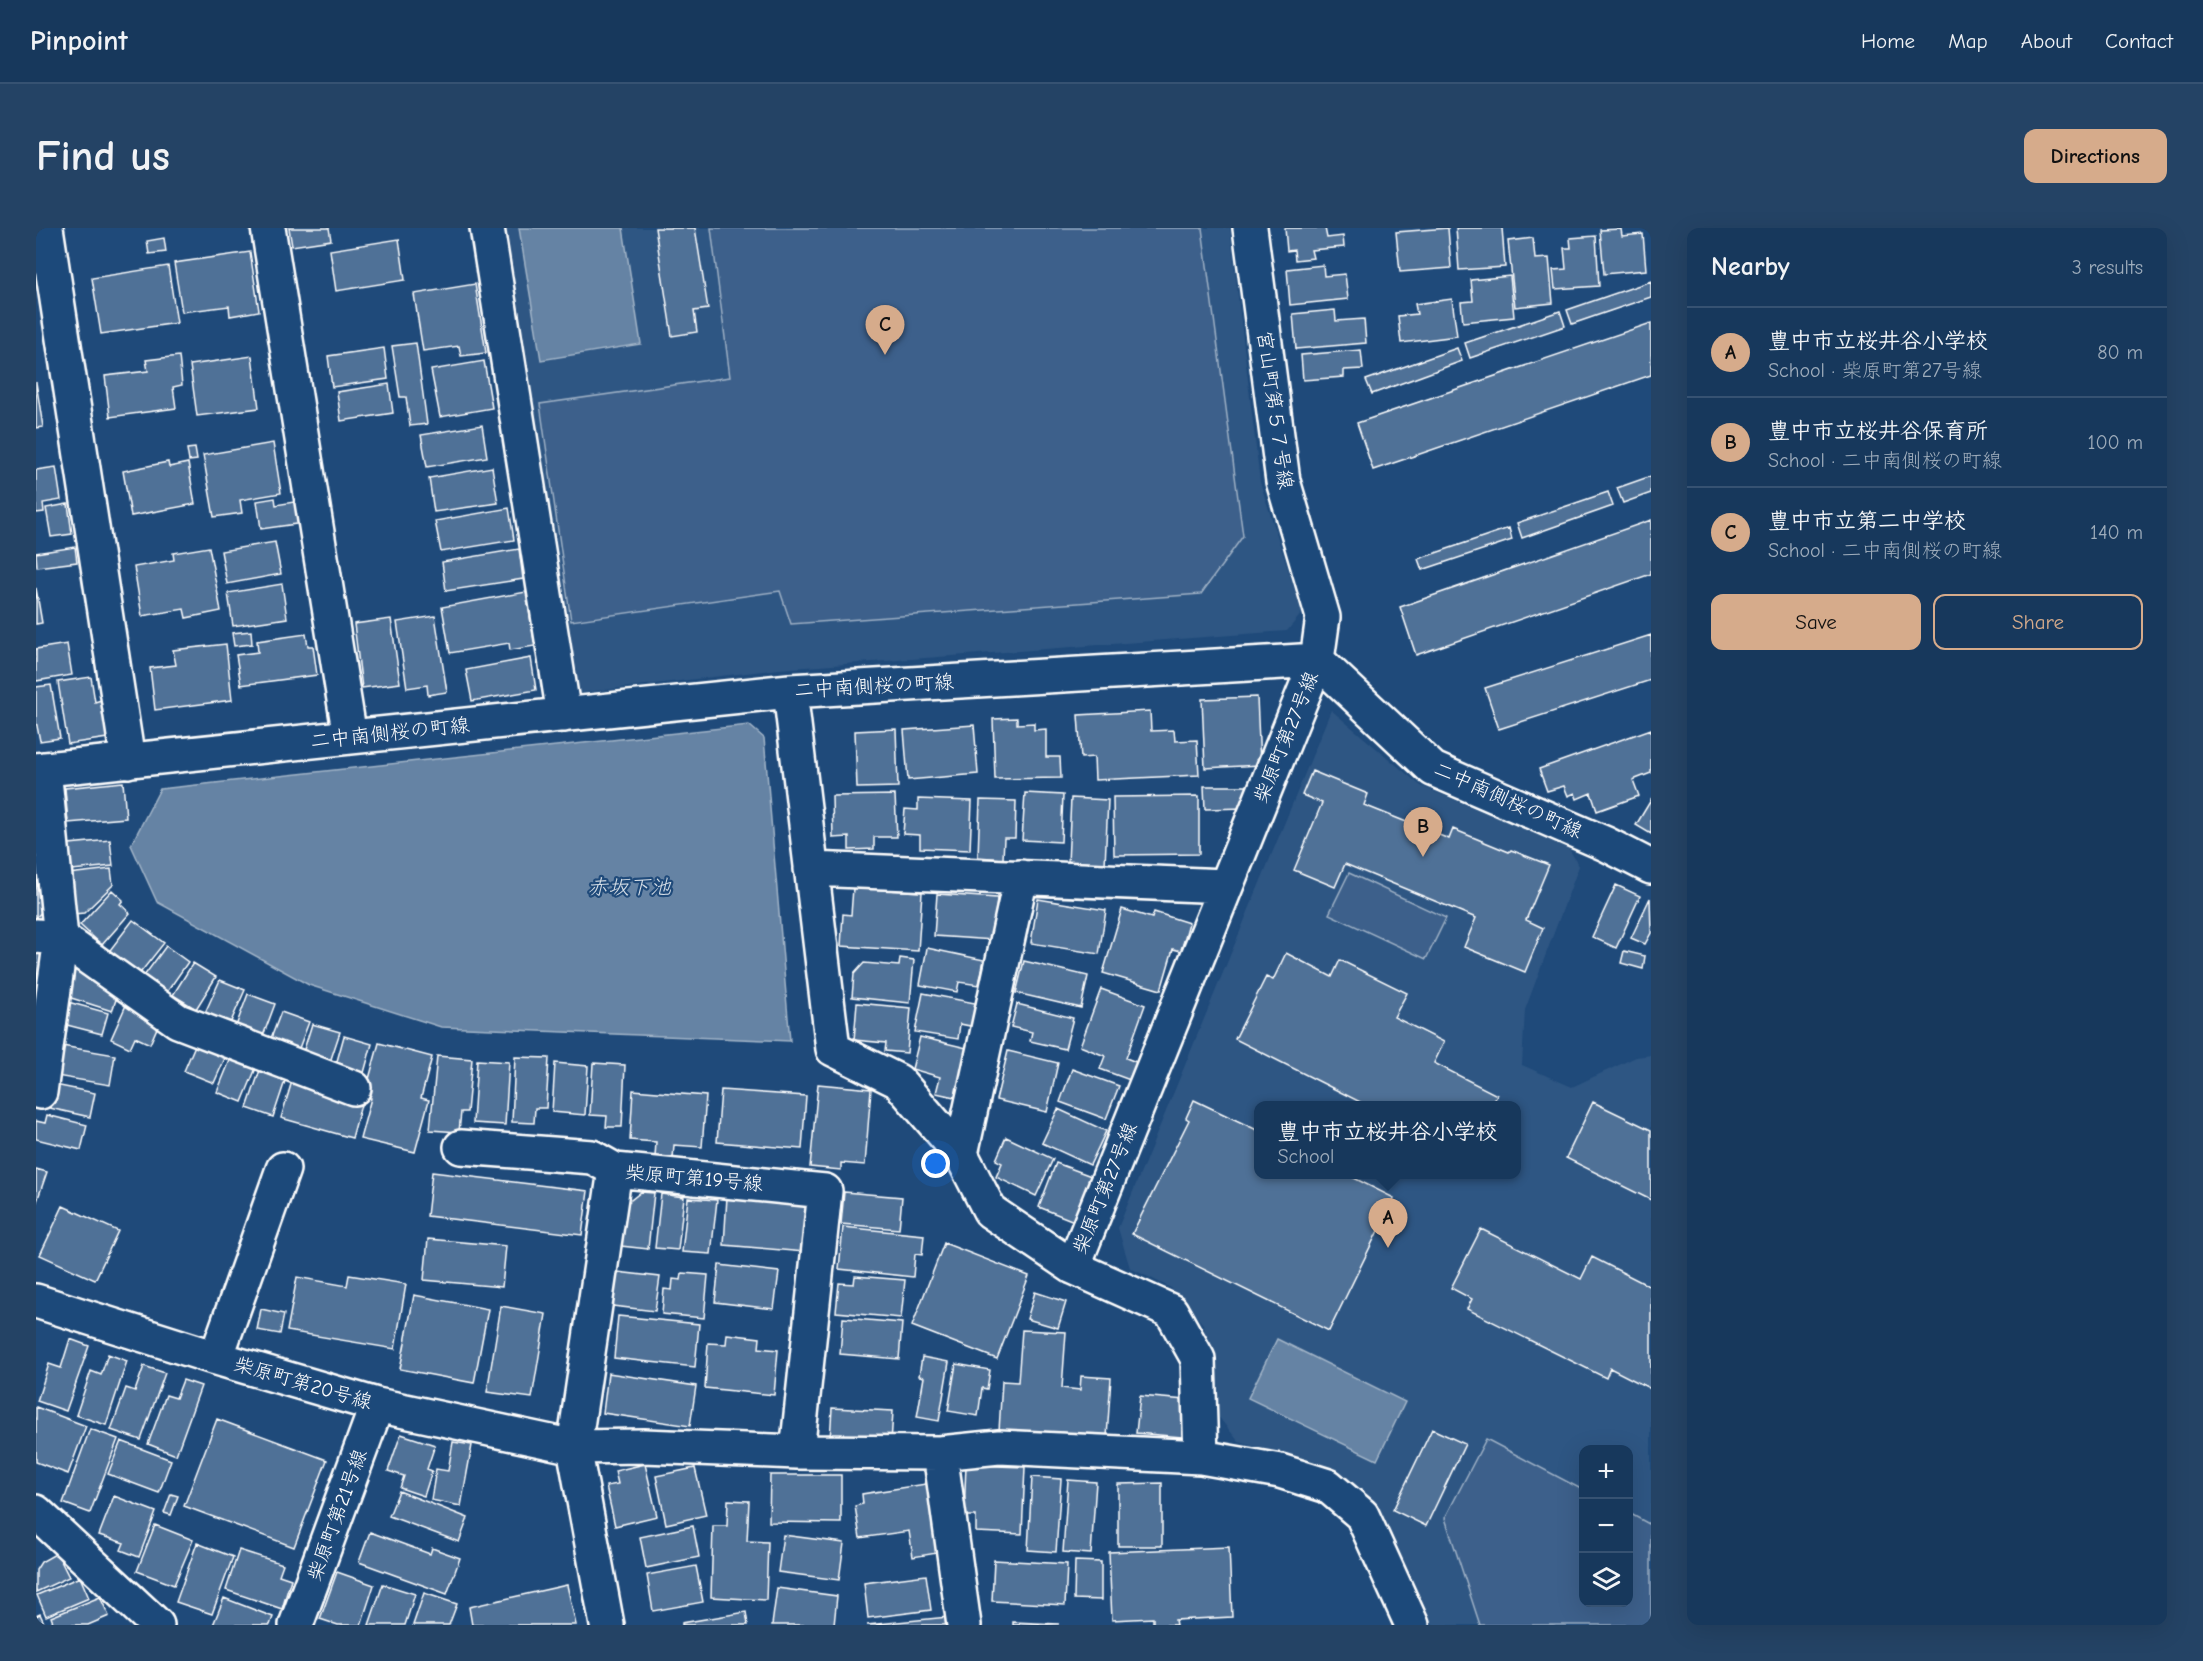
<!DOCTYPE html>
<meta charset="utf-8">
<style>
body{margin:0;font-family:"Comic Neue","Klee One",sans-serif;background:#244365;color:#f1f3f6}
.controls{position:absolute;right:18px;bottom:18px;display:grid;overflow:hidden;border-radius:12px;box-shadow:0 6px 24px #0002}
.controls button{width:54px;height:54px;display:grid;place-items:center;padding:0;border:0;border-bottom:2px solid #365272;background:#17385c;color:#f1f3f6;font:30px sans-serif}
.you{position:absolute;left:900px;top:936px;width:21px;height:21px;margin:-15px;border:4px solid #fff;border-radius:50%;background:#1a73e8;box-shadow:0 0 0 9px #1a73e833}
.badge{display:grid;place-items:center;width:39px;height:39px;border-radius:50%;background:#d6ab8b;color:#111;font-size:20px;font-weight:700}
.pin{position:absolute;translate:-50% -50px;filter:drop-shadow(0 2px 3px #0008)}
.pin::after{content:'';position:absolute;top:32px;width:21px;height:18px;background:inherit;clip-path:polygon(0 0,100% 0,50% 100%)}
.popup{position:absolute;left:1218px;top:873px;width:267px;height:78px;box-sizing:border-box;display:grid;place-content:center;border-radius:12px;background:#17385c;filter:drop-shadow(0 2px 4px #0005);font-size:20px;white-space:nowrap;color:#9eacbb}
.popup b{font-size:22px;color:#f1f3f6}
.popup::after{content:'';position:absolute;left:50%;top:100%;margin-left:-12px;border:12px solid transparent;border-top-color:#17385c}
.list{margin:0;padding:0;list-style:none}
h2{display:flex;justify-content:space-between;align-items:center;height:78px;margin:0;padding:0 24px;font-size:26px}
h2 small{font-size:20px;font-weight:400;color:#9eacbb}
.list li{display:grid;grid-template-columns:39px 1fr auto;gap:18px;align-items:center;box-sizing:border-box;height:90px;padding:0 24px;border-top:2px solid #365272}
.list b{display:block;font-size:22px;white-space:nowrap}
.list p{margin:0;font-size:20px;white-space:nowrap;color:#9eacbb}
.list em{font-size:20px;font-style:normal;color:#9eacbb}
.actions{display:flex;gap:12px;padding:18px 24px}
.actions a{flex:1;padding:14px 0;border:2px solid #d6ab8b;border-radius:12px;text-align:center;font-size:21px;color:#d6ab8b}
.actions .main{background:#d6ab8b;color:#111}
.icon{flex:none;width:33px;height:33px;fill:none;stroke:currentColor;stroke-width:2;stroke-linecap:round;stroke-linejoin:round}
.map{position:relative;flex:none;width:1615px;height:1397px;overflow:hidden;border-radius:12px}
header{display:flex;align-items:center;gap:36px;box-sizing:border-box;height:84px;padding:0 30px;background:#17385c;border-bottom:2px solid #365272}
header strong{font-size:28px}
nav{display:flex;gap:33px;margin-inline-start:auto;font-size:21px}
.intro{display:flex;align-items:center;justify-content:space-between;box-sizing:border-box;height:144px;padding:0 36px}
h1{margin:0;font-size:42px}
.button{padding:15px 27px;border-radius:12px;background:#d6ab8b;color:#111;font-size:21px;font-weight:700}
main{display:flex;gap:36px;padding:0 36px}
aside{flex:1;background:#17385c;border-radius:12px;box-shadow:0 6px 24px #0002}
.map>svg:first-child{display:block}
</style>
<header>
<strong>Pinpoint</strong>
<nav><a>Home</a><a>Map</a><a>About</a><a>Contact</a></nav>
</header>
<div class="intro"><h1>Find us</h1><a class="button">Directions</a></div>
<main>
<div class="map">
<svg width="1615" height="1397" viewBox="0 0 1615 1397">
<rect width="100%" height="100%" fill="#1f4a7a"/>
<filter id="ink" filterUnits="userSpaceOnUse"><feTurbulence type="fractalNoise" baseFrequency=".0167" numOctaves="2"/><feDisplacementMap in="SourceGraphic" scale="12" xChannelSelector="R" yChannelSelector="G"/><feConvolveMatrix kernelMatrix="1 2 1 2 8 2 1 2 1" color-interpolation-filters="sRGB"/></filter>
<g filter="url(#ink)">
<path fill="#2e5683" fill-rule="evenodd" d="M468 0H1194L1224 254 1266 385 1251 403 743 441 543 465Z
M1295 482 1385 558 1532 619 1543 638 1489 782 1486 837 1536 859 1600 829 1615 827V1397H1396L1344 1283 1303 1245 1203 1214 1181 1187 1180 1157 1167 1096 1135 1060 1094 1040 1082 1000ZM1223 878H1481V946H1223ZM1548 1222H1592V1374H1548Z"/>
<path fill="#3c618b" stroke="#9eb0c5" stroke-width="1.5" d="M675 0H1166L1207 308 1165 366 755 396 744 363 535 393 504 176 694 149Z
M1313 645 1410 690 1390 731 1293 686Z
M1450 1211 1547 1262 1548 1374H1592L1593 1285 1615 1297V1397H1444L1409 1290Z"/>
<path fill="#6583a4" stroke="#a3b5c8" stroke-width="1.5" d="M483 0H587L605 116 505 132Z
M713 497 728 510 754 813 405 799 273 757 121 674 95 617 124 561Z
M1241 1111 1369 1174 1341 1232 1212 1170Z"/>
<path fill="#507197" stroke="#fff" stroke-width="1.5" d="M253 0H293L295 12 256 18Z
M619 0H659L672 81 658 83 661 104 636 108Z
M1249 0H1289L1291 10 1307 8 1308 19 1275 22 1277 30 1259 32 1258 22 1251 23Z
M1412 0 1415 40 1364 44 1360 4Z
M1420 0H1466L1469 39 1423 42Z
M1585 1 1586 8 1607 6 1610 42 1568 46 1564 2Z
M1560 8 1563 58 1519 61 1517 42 1530 41 1528 20H1535L1534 10Z
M128 10 130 24 113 26 111 13Z
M1497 10 1499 31 1513 30 1517 75 1479 79 1472 13Z
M363 11 369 52 300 63 294 22Z
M214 24 223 83 194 88 193 78 146 84 138 35Z
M1287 37 1288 48 1309 46 1312 71 1254 77 1251 41Z
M132 38 141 95 65 106 56 50Z
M1474 48 1478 89 1427 94 1425 74 1437 73 1435 52Z
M1615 53V69L1536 96 1531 82Z
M439 56 450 125 425 128 423 118 387 123 378 66Z
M1416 71 1421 108 1365 115 1362 88 1381 86 1379 76Z
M1299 82 1300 93 1328 91 1330 115 1260 121 1257 86Z
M1524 83 1529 98 1434 130 1429 115Z
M1615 95V147L1337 242 1321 195Z
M380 115 391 196 374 198 370 169H364L356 118Z
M348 120 352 151 296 159 292 128Z
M1421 120 1426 133 1336 166 1330 152Z
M1325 122 1327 141 1308 142V149L1267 152 1265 127Z
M143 128 146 157 137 159 140 180 74 189 69 148 112 143 110 132Z
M216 128 223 180 161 188 154 137Z
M448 133 456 180 404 189 395 142Z
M0 154 7 199 0 200Z
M353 156 357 185 305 193 301 164Z
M446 197 451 229 391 239 385 207Z
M237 215 245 265 204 272 206 285 178 289 167 227Z
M159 220 161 232 153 233 151 221Z
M132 234 133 239 152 235 159 276 95 288 87 243Z
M20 239 25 272 7 275 8 284 0 285V242Z
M456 239 462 275 398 284 393 250Z
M1615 248V265L1587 275 1581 260Z
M1572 264 1577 278 1486 310 1481 295Z
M239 270 240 277 264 273 267 295 225 301 221 273Z
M32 276 36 306 15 309 10 280Z
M473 280 478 312 405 324 399 293Z
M1615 292V346L1380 427 1364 379Z
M1473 300 1476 312 1386 342 1382 331Z
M239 314 245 346 191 356 185 323Z
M39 319 41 334 1 339 0 325Z
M173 319 185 383 150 390 148 381 106 388 98 339 138 332 137 325Z
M483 321 487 351 410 363 406 334Z
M246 356 251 390 197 398 192 365Z
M0 360 6 395 0 396Z
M490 364 499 418 474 422 473 415 414 425 406 379Z
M399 388 411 464 392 467 391 457 371 460 361 394Z
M355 391 364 455 326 460 318 396Z
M215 403 216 416 198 418 196 405Z
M270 406 272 418H277L281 447 205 457 200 427 222 424 221 413Z
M1615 407V452L1463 501 1449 460Z
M31 416 36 447 0 453V421Z
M190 416 196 472 119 482 114 440 140 437 137 422Z
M495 430 500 462 436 473 430 442Z
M55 449 59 474 65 472 71 510 32 516 22 454Z
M15 457 24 510 4 513 0 493V459Z
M1221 469 1224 537 1169 540 1166 471Z
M1114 483 1115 503 1138 502 1139 513 1161 512 1163 547 1059 552 1058 529 1045 530 1042 487Z
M981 490V496L998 495V502L1010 501V529H1024L1025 550 959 551 957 491Z
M938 497 942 546 872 552 868 502Z
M860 501 862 559 821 560 819 503Z
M1615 501V545L1597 552 1603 568 1561 583 1555 565 1541 571 1539 565 1532 568 1528 558 1511 563 1503 541Z
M1276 543 1332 566 1328 577 1413 611 1417 601 1473 624 1475 622 1513 637 1490 692 1507 700 1489 744 1428 719 1440 690 1309 636 1299 659 1258 642 1286 575 1266 567Z
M87 554 90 590 32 595 29 560Z
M1168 558H1211V580L1169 581Z
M989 565 1027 567 1025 614 986 612Z
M859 567 861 609H838V621L813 622V609L797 610 796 568Z
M1163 568V626L1078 627 1077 569Z
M1035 570 1072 572 1069 637 1032 635Z
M882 571 936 573 934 622 884 620V607L867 606 869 581 882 582Z
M944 572 980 573 979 610H968L967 631 942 629Z
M1615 572V606L1600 597Z
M74 612 77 638 36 642 33 616Z
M75 641 77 657 48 685 38 686 32 646Z
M11 646 13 675 0 690V647Z
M1580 657 1604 668 1580 720 1556 709Z
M817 660 886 664 882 723 805 718 807 686 815 687Z
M76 662 87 672 84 676 94 685 66 717 44 697Z
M901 666 961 670 958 712 898 708Z
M1614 670 1615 705 1609 716 1595 710Z
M1002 671 1070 682 1063 726 995 715Z
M1086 681 1116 690 1118 684 1153 695 1145 723 1137 721 1125 762 1067 745Z
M97 692 128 715 101 749 71 726Z
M130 718 152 734 131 764 108 748Z
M891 720 948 732 943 757 923 754 921 764 884 757Z
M0 721 12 724 5 754 0 753Z
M1588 723 1609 728 1607 741 1585 735Z
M1250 725 1296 749 1304 732 1371 765 1358 789 1408 814 1398 835 1461 867 1456 878H1332L1199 811 1230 749 1237 752Z
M864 730 878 732 874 775 816 769 818 746 828 735 863 738Z
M988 733 1052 748 1045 780 980 765Z
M157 735 180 749 160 781 137 767Z
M38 739 82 766 76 783 29 768Z
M184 752 209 762 193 798 168 787Z
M1065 761 1109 777 1090 830 1100 834 1094 852 1064 841 1069 828 1044 818Z
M887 765 944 776 939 799 924 796 922 811 879 804Z
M212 766 239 776 227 808 200 798Z
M32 774 72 785 66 806 27 796Z
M821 775 875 780 871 825 849 823 850 815 818 812Z
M981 776 1037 790 1029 821 994 813 996 804 975 799Z
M90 777 124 793 114 816 99 809 94 820 75 811Z
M245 784 273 794 260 828 232 818Z
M276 796 304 804 292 840 265 831Z
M308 808 336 816 326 852 298 844Z
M884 809 935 821 923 870 900 865 904 849 876 841Z
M160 815 190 828 178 855 148 843Z
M343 815 396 829 385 870 393 872 379 924 324 911 335 870 328 869Z
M26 818 79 827 74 857 20 848Z
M972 823 1022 835 1011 884 960 872Z
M401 828 436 831 431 884H425L423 904 394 902Z
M479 829 513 830 510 880H499L498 895 476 894Z
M195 830 220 840 206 874 181 864Z
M441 832 473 834 469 897 437 895Z
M519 835 552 838 549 887 516 884Z
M557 835 589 837 586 899H570L571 888 554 887Z
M1036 841 1083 858 1070 891 1024 874Z
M224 842 250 850 237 889 211 880Z
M256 853 326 873 316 910 245 890Z
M14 856 59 865 54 889 9 879Z
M782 856 835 861 829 937 805 935V942L774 939Z
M597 862 670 868 666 919 638 917 637 931 619 929 620 914 594 912Z
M685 862 770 868 766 921 681 914Z
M1158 872 1223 903V946H1310L1358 970 1293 1103 1096 1006 1153 892 1150 890Z
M1557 874 1615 902V972L1530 930Z
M1022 881 1070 903 1054 937 1006 915Z
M11 887 51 897 45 922 0 911V893L9 895Z
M970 909 1017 931 1000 968 960 949 966 935 960 932Z
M1020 935 1055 948 1038 993 1003 979Z
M0 941 11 944 0 976Z
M396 944 552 963 546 1007 391 988Z
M605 964 618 965 612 1021 585 1018 590 976Z
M808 964 866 969 863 1001 805 996Z
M625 966 648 969 642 1022 619 1020Z
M691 969 773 976 769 1024 688 1017Z
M652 970 681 972 675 1026 646 1024Z
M27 978 82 1003 59 1052 4 1027Z
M807 999 888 1007 886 1027 879 1026 877 1049 803 1041Z
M1445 1001 1545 1051 1556 1029 1615 1059V1161L1574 1140 1570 1150 1431 1081 1436 1071 1415 1060Z
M392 1011 470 1018 466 1059 388 1052Z
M908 1015 993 1048 961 1131 876 1098Z
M683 1037 743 1044 738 1081 679 1074Z
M581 1044 624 1049 619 1083 577 1078Z
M646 1045 672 1047 668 1090 626 1086 628 1061 636 1062 637 1051 645 1052Z
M313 1047 370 1056 359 1121 251 1103 261 1049 311 1058Z
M819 1048 869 1052 865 1090 800 1084 803 1055 818 1056Z
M999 1064 1030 1074 1022 1100 991 1091Z
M378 1067 452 1081 438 1155 364 1141Z
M465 1078 510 1086 496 1170 451 1164Z
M225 1081 248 1086 244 1106 221 1102Z
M582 1088 663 1096 659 1139 578 1130Z
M807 1090 866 1095 863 1131 804 1126Z
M986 1102 1030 1104 1026 1160 1044 1162 1045 1148 1075 1150 1071 1209 963 1203 966 1153 982 1154Z
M691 1106 724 1110 723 1120 742 1122 738 1167 669 1160 672 1115 690 1116Z
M34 1111 53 1118 30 1183 1 1173 13 1136 25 1140Z
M72 1126 91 1133 70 1197 40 1187 55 1143 65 1147Z
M886 1129 913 1134 903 1193 881 1189 888 1149 883 1148Z
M920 1136 954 1142 951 1161 946 1160 942 1188 912 1183Z
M108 1138 129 1145 105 1212 75 1202 90 1160 99 1163Z
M572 1145 660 1158 654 1198 567 1185Z
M147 1152 165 1158 140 1227 112 1216 130 1167 140 1170Z
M1104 1168 1149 1172 1146 1209 1100 1205Z
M0 1179 50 1198 32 1246 0 1234Z
M796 1180 857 1183 855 1215 794 1212Z
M181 1191 291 1232 258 1319 148 1278Z
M54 1201 82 1211 54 1285 27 1275Z
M1396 1201 1429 1216 1390 1298 1357 1282Z
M365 1206 399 1217 391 1241 396 1243 388 1268 364 1260 368 1248 352 1243Z
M85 1213 135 1232 123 1265 72 1246Z
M417 1214 436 1217 425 1278 395 1272 400 1241 412 1243Z
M609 1236 621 1288 579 1298 570 1258 582 1256 579 1243Z
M930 1237 989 1239 986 1306 940 1304V1288H928Z
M659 1240 670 1287 630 1296 620 1248Z
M734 1247H805V1295L733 1294Z
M996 1249 1025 1251 1020 1324 992 1322Z
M1032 1252 1060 1254 1055 1326 1027 1324Z
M896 1255 907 1324 877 1329 873 1303 824 1310 819 1278 827 1276 826 1266Z
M1126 1255V1318H1082V1256Z
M363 1263 432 1290 423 1314 353 1288Z
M135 1266 142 1268 135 1287 128 1285Z
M78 1268 120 1284 103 1329 85 1322 88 1315 63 1307Z
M692 1272 713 1273 711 1313 732 1314 730 1372 675 1369 677 1298H691Z
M119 1297 157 1312 138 1357 101 1343Z
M657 1298 663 1329 610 1340 604 1309Z
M334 1304 394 1326 396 1320 424 1330 411 1366 323 1334Z
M747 1307 808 1315 803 1352 742 1344Z
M161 1315 197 1329 176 1386 140 1374Z
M1193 1319 1196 1389 1139 1392 1140 1397H1117V1390L1076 1392 1073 1324Z
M203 1322 247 1336 243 1347 255 1351 246 1381 190 1362Z
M21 1325 33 1349 0 1364V1342L5 1334Z
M958 1332 1031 1336 1029 1377 956 1373Z
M1039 1333 1065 1334V1372L1038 1371Z
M660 1338 667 1374 617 1383 611 1347Z
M301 1344 338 1357 325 1397H302L284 1391Z
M890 1347 895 1382 832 1390 828 1355Z
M44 1349 53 1370 10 1388 1 1367Z
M347 1356 379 1366 369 1397H333Z
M531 1357 540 1397H436L433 1379Z
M741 1360 801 1368 798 1397H736Z
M388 1365 421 1376 413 1397H377Z
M64 1369 73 1388 52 1397H18L15 1389Z
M188 1370 237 1389 234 1397H177Z
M710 1384 712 1397H646V1395Z
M4 1386 9 1397H0V1388Z
M912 1389 913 1397H831Z
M977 1394 1023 1396 977 1397Z"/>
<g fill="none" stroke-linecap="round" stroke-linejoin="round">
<defs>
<path id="street" d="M10 0 92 533
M232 0 314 509
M451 0 528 487
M754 463 797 821 862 853 925 926 954 983 1037 1039 1135 1083 1162 1131 1165 1229
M8 541 25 710 142 793 318 860
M0 542 754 463 1281 432 1397 541 1570 616 1615 639
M775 641 1190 658
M0 708 25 710 4 864
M425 919 556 929 579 942
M925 926 985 649
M1037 1039 1281 432 1287 389 1247 253 1214 0
M0 1073 180 1130 341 1177 538 1219 608 1218 761 1224 904 1225 963 1219 1165 1229 1244 1243 1292 1258 1326 1287 1376 1397
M180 1130 247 941
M904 1225 928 1397
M0 1284 121 1397
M260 1397 341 1177
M571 1397 538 1219 579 942 789 963 761 1224"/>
</defs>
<use href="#street" stroke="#fff" stroke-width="38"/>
<use href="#street" stroke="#1f4a7a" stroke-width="33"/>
</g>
</g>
<g text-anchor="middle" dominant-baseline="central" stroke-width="4.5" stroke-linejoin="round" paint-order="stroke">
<g font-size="20" fill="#fff" stroke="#1f4a7a">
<text transform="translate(1239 182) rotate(82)">宮山町第５７号線</text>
<text transform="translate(838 458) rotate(-3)">二中南側桜の町線</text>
<text transform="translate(354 505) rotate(-6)">二中南側桜の町線</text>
<text transform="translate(1250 509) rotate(-68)">柴原町第27号線</text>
<text transform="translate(1472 572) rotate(24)">二中南側桜の町線</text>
<text transform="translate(658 950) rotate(5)">柴原町第19号線</text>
<text transform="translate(1069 960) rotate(-68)">柴原町第27号線</text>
<text transform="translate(267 1155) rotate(16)">柴原町第20号線</text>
<text transform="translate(301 1287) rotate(-70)">柴原町第21号線</text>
</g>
<g font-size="21" font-style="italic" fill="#d8e0e8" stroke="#1f4a7a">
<text x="593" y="659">赤坂下池</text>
</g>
</g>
</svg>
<div class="controls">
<button>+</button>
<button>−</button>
<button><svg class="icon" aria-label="layers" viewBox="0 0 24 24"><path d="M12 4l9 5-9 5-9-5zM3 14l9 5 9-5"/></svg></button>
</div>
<div class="you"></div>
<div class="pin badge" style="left:1352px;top:1020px">A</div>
<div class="popup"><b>豊中市立桜井谷小学校</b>School</div>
<div class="pin badge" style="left:1387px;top:629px">B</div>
<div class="pin badge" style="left:849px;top:127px">C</div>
</div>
<aside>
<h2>Nearby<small>3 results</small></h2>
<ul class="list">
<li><span class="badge">A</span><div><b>豊中市立桜井谷小学校</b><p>School · 柴原町第27号線</p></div><em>80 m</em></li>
<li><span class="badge">B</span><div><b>豊中市立桜井谷保育所</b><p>School · 二中南側桜の町線</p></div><em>100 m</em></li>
<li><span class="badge">C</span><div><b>豊中市立第二中学校</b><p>School · 二中南側桜の町線</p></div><em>140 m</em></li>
</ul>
<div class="actions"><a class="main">Save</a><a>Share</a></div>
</aside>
</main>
